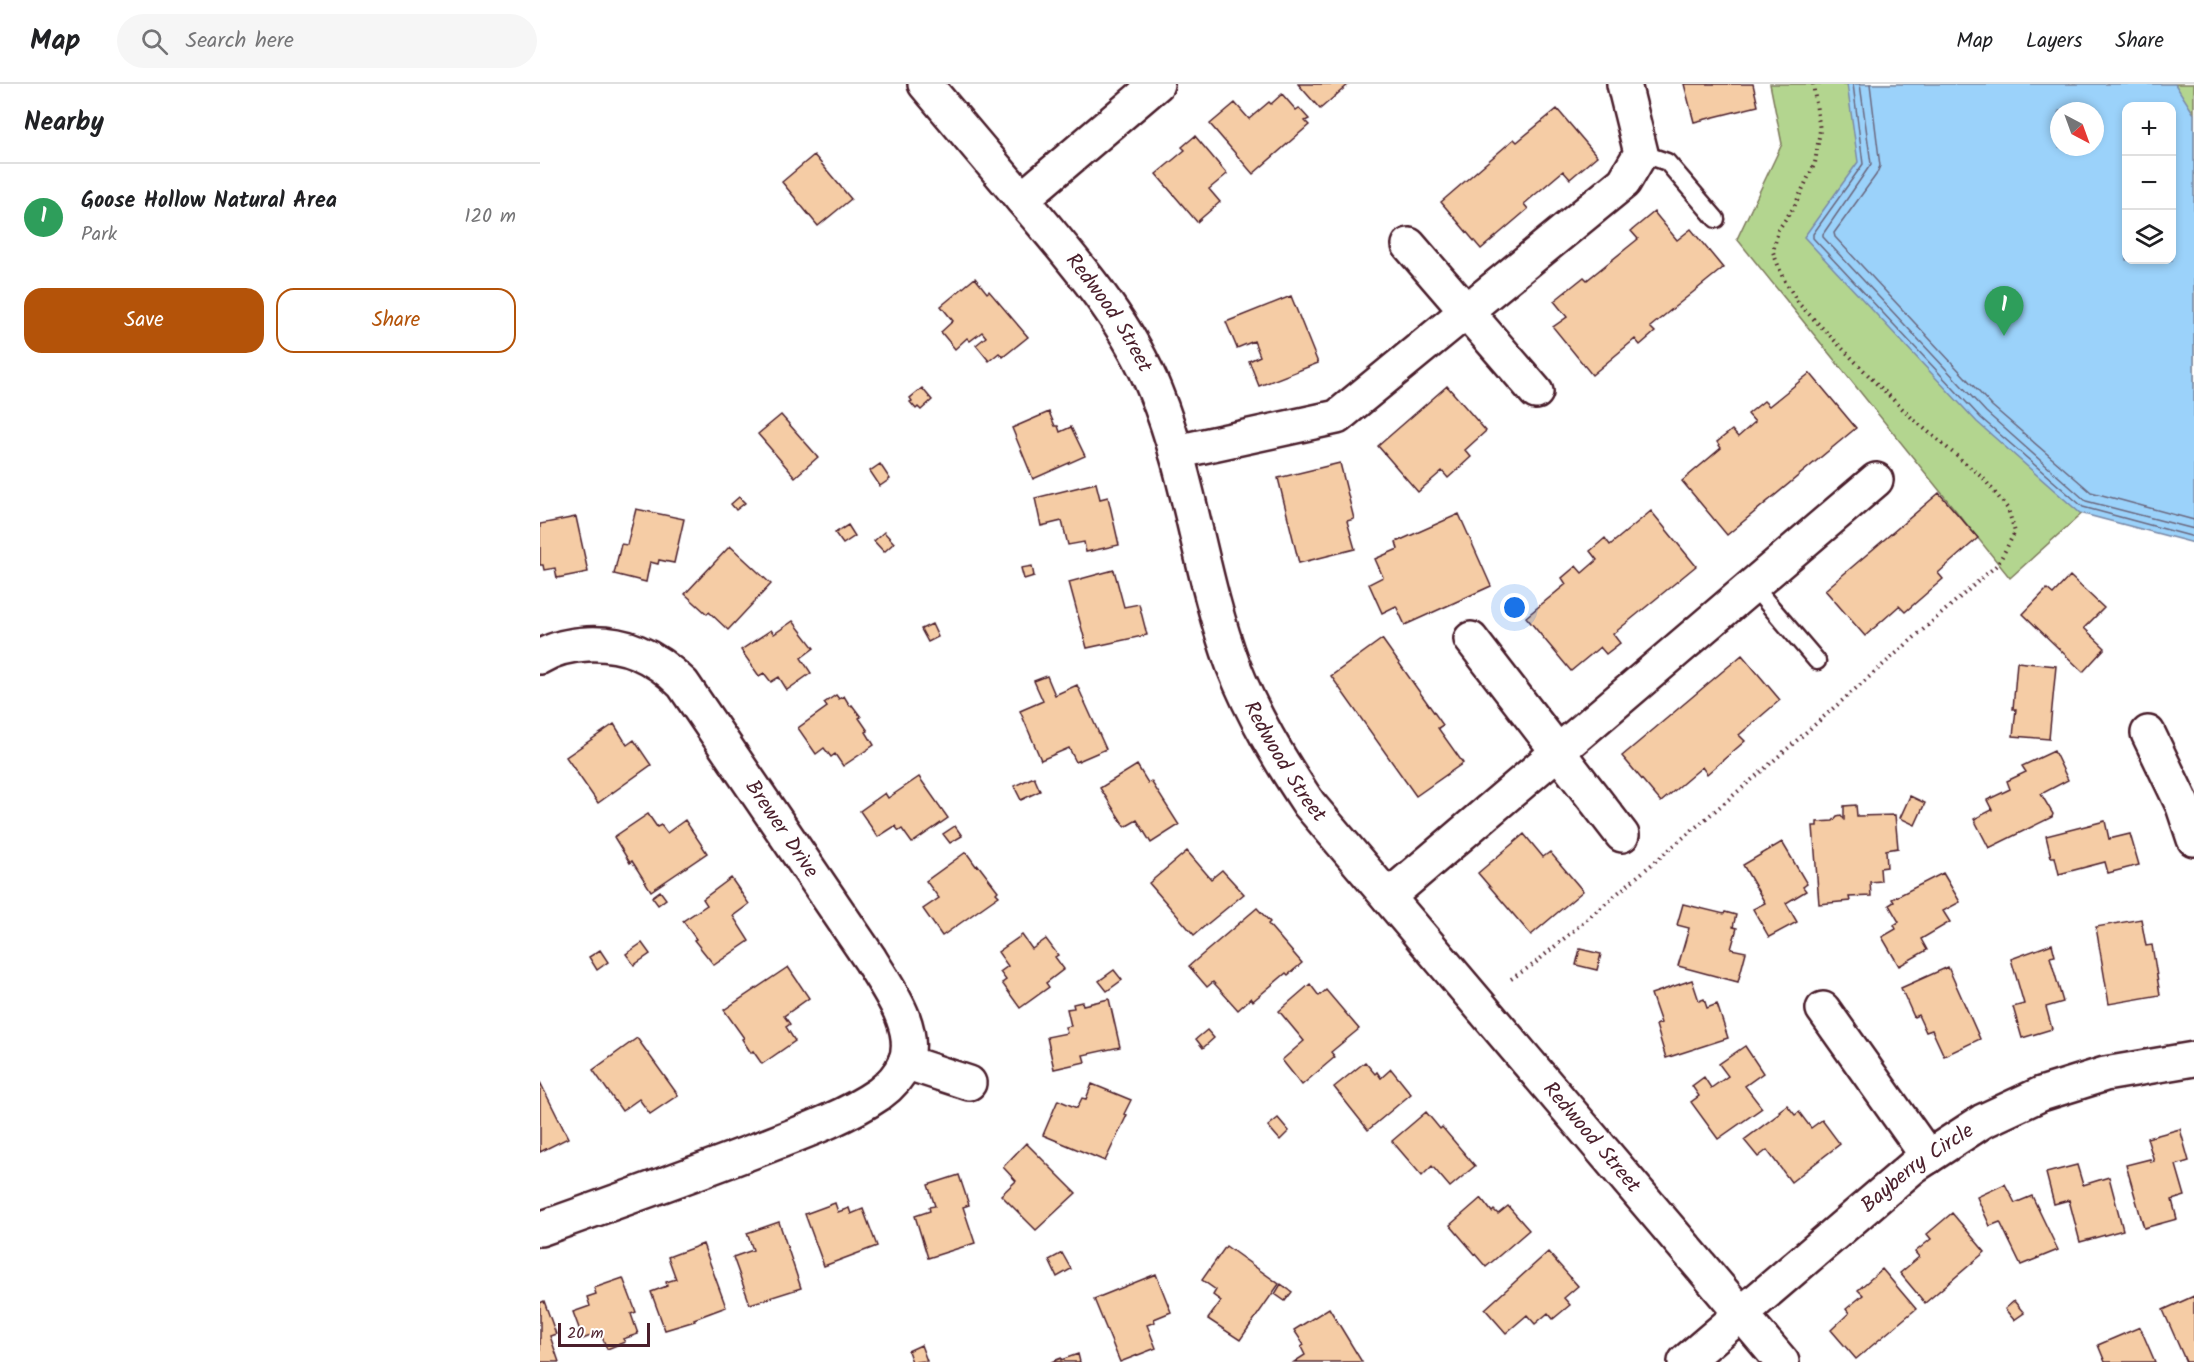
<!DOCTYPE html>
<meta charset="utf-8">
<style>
body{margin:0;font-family:Kalam,sans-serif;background:#f6f6f6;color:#202124}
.controls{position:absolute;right:18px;top:18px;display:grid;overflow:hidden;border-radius:12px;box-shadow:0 3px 9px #0003}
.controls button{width:54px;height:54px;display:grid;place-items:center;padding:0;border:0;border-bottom:2px solid #e0e0e0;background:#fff;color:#202124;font:30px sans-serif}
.compass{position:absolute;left:1510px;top:18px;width:54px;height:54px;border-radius:50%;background:#fff;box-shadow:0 3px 9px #0003;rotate:139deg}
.scale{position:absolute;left:18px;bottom:15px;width:92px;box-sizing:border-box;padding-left:6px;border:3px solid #4a1f2b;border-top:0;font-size:16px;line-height:21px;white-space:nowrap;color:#4a1f2b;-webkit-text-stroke:4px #fff;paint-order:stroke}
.you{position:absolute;left:975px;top:524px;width:21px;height:21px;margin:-15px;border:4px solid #fff;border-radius:50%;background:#1a73e8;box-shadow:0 0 0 9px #1a73e833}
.badge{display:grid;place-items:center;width:39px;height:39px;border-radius:50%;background:#b45309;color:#fff;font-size:20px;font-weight:700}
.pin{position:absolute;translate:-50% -50px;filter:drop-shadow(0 2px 3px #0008)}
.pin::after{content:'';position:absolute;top:32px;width:21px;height:18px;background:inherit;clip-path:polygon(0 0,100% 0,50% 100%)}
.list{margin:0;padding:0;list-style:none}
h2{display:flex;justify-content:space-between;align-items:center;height:78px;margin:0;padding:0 24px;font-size:26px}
h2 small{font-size:20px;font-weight:400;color:#757577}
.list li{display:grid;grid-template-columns:39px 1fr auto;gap:18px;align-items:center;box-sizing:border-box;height:108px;padding:0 24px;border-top:2px solid #e0e0e0}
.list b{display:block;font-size:22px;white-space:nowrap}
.list p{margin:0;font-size:20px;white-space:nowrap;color:#757577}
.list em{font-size:20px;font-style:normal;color:#757577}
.actions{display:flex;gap:12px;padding:18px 24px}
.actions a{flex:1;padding:14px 0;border:2px solid #b45309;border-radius:18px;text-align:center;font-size:21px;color:#b45309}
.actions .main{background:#b45309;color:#fff}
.icon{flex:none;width:33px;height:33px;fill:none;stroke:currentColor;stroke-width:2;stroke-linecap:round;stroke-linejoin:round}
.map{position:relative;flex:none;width:1654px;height:1278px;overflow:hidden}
header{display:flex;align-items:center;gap:36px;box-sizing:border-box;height:84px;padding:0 30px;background:#fff;border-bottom:2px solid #e0e0e0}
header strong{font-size:28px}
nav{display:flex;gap:33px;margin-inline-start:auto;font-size:21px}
.search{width:420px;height:54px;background:#f6f6f6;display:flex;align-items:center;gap:15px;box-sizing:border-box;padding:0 21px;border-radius:33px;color:#757577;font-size:22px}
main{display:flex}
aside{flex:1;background:#fff}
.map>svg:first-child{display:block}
</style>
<header>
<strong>Map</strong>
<div class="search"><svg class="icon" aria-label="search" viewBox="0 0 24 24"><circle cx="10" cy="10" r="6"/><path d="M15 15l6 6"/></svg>Search here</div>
<nav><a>Map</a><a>Layers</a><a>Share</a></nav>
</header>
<main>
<aside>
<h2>Nearby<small></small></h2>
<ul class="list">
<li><span class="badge" style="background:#2e9e5b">1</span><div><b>Goose Hollow Natural Area</b><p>Park</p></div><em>120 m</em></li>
</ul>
<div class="actions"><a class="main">Save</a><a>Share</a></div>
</aside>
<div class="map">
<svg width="1654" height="1278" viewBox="0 0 1654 1278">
<rect width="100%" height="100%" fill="#fff"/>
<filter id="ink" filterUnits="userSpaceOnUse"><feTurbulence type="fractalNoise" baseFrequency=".0167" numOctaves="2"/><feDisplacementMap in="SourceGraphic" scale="12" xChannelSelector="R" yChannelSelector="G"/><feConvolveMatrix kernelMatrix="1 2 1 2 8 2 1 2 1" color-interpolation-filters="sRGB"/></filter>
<g filter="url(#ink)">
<path fill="#b3d58f" stroke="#7e7a5d" stroke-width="1.5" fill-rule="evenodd" d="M1230 0H1654V329L1470 494 1197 155 1242 60ZM1586 22H1632V176H1586ZM1519 27H1555V63H1519Z"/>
<path fill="#9bd2fa" stroke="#7b8aa7" stroke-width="1.5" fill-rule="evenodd" d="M1307 0H1635L1654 30V459L1540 429 1437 338 1264 153 1318 78ZM1586 22H1632V176H1586ZM1519 27H1555V63H1519Z"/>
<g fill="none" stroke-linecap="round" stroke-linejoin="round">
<path stroke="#6a677e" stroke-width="1.5" d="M1313 0 1323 80 1273 150V154L1441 334 1543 423 1654 453
M1320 0 1331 80 1283 150V153L1446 328 1546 417 1654 445
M1330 0 1340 82 1336 91 1294 149 1295 153 1452 322 1551 408 1654 436"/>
</g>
<path fill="#f5cca5" stroke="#4a1f2b" stroke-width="1.5" d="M758 0H809L780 25Z
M1144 0H1213L1218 22 1154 38Z
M742 10 756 26 759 24 769 35 765 37 769 41 713 90 670 40 695 19 709 35 729 18 731 20Z
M1017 25 1057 72 1030 95 1023 87 984 120 988 125 941 165 901 118 974 55 977 58Z
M655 52 687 90 669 105 680 118 657 138 616 90 645 66 642 63Z
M274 71 311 115 278 142 242 98Z
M1114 128 1137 156 1151 145 1183 184 1110 243 1115 248 1100 261 1095 255 1052 291 1013 243 1027 233 1014 217 1044 193 1047 196 1098 155 1091 147Z
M435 194 447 209 449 207 488 253 463 273 459 269 449 277 436 261 446 253 442 248 430 257 427 254 415 265 401 248 413 237 401 222Z
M751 212 778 279 719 302 709 277 720 272 714 257 697 264 686 238Z
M1270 289 1316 344 1187 451 1142 397 1181 364 1177 358 1192 346 1198 353 1215 338 1208 330 1224 317 1229 322Z
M907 302 946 347 925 366 931 373 908 394 902 387 878 408 838 362Z
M382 304 392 316 381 326 378 323 376 325 370 318 372 317 370 314Z
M509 328 515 342H518L520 348 531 343 545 372 493 395 472 344Z
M241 331 278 373 255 393 218 350Z
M800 379 814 435 807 437 815 465 759 479 738 394Z
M340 380 350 395 340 402 330 387Z
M556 399 560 415 568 413 579 461 546 468 544 458 528 461 522 437 501 442 495 414Z
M1399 409 1438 454 1398 489 1403 495 1365 528 1359 522 1325 552 1285 506Z
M199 413 205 419 196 426 191 420Z
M96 425 144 435 134 479 119 476 118 480 110 478 106 498 74 490 81 460 87 461Z
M1111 427 1156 482 1073 550 1080 559 1066 570 1060 563 1031 587 986 533 1026 500 1022 494 1036 482 1042 489 1057 476 1050 467 1065 454 1070 461Z
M919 430 951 502 865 541 856 522 842 529 829 500 843 493 835 475 858 465 856 458Z
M36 433 48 488 17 494 15 484 4 486 3 481H0V440Z
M308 441 315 452 303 460 295 449Z
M344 448 354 459 344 468 334 457Z
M190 462 231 500 188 546 169 528 167 530 145 510Z
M492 482 494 492 484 495 481 484Z
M574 486 584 523 599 520 607 551 547 564 529 498Z
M1530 492 1564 524 1544 544 1565 564 1543 588 1483 530 1507 505 1513 510Z
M253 537 274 564 261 574 271 589 247 606 239 593 231 598 224 589 219 592 201 566 231 546 234 550Z
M392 540 398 553 388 558 381 545Z
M842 555 903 641 898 644 923 679 876 712 791 592Z
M1202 571 1240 616 1199 651 1205 657 1167 690 1162 683 1121 718 1082 672Z
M1477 578 1516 582 1509 655 1473 652 1476 625H1473Z
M507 592 515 611 537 601 566 665 536 678 529 664 501 676 480 627 503 617 494 597Z
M296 611 299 615 304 612 310 622 312 621 321 633 319 634 328 647 326 648 334 661 303 682 295 670 291 673 284 664 276 670 258 644 287 623 284 619Z
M74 640 87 661 94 656 111 681 58 719 26 673Z
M1514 667 1528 696 1501 710 1513 730 1512 733 1449 764 1434 735 1452 726 1447 716 1470 705 1467 697 1486 688 1482 682Z
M597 681 608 699 611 697 639 741 611 759 597 736 585 743 560 704Z
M379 693 408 734 372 759 362 745 359 747 355 742 338 753 320 727 345 709 348 714Z
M494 693 500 707 481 716 474 702Z
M1370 712 1385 719 1375 741 1360 734Z
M1316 721 1317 732 1355 731 1358 764 1346 766 1347 783 1340 784 1341 797 1330 798 1331 812 1309 813 1310 817 1279 820 1273 742H1277V738L1293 737 1297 732 1301 731 1304 735V722Z
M108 730 117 743 121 741 127 749 145 736 167 769 111 807 92 777 90 779 74 753Z
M1565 737 1569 755 1590 750 1599 781 1568 789 1565 778 1519 790 1515 773H1511L1506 752Z
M415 742 422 752 410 759 403 750Z
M984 750 1003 773 1010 768 1043 807 991 851 938 789Z
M1242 758 1267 800 1263 803 1266 807 1246 819 1257 838 1229 853 1213 825 1225 819 1203 781Z
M647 767 671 795 682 786 704 810 654 851 609 799Z
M426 768 436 782 438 781 458 807 456 809 459 812 402 852 383 825 399 814 386 797Z
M1403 789 1420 818 1403 827 1410 838 1381 855 1387 866 1359 882 1342 853 1356 845 1354 841 1359 838 1349 821 1354 818 1352 815Z
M191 794 209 820 193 832 209 857 174 881 154 856 156 855 143 837 167 821 163 815Z
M120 807 126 815 118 821 112 813Z
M1143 820 1184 830 1185 828 1196 831 1193 843 1197 844 1191 865 1206 868 1198 898 1138 882 1149 844 1137 841Z
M717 824 730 838 728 840 762 879 748 891 746 889 713 917 711 914 698 926 673 898 667 903 649 882Z
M1601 835 1606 862 1612 861 1620 911 1569 920 1556 843Z
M482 851 492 865 506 855 518 871 515 873 524 885 506 899 509 903 480 924 462 899 466 896 460 888 468 882 458 868Z
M102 859 110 870 94 881 86 870Z
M1512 860 1515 872 1510 873 1523 918 1506 923 1512 945 1482 954 1473 923 1484 920 1471 875Z
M1040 865 1061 870 1057 886 1036 881Z
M60 866 68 878 57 886 49 873Z
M248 883 269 914 244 932 250 940 246 943 255 957 222 980 213 967 211 969 202 955 204 954 184 926Z
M1408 883 1440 955 1404 972 1392 946 1386 948 1378 931 1374 933 1361 904Z
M574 886 582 896 567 907 559 897Z
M1152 896 1159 917 1164 915 1167 924 1177 920 1188 954 1126 974 1116 941 1121 939 1111 910Z
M770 900 779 912 786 906 819 945 791 968 795 973 762 1001 742 976 764 957 739 927Z
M569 915 580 963 543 971 545 978 514 985 507 953 527 949 525 943 531 942 527 925 534 924 533 920 542 918 543 921Z
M667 946 674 954 663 964 656 955Z
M97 954 138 1011 110 1030 99 1015 82 1027 53 986Z
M1205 962 1223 989 1205 1002 1222 1024 1178 1055 1151 1018 1159 1012 1152 1002 1164 993 1171 1004 1188 992 1179 980Z
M825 978 835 990 837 988 841 994 851 985 871 1010 828 1046 794 1003Z
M0 998 28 1054 0 1068Z
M552 1000 591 1016 584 1030 587 1031 565 1077 503 1051 518 1016 537 1024 542 1014 546 1015Z
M1247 1021 1255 1031 1259 1028 1271 1044 1282 1036 1300 1060 1251 1098 1227 1066 1218 1073 1204 1056 1240 1029 1239 1027Z
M886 1028 900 1045 902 1043 935 1082 910 1103 892 1082 882 1092 852 1057Z
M738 1034 749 1047 740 1056 728 1042Z
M1640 1045 1649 1077 1636 1081 1645 1112 1632 1116 1637 1135 1604 1144 1586 1081 1610 1075 1611 1078 1614 1077 1607 1054Z
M486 1059 536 1109 496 1146 461 1111 476 1097 463 1083Z
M1537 1081 1543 1101 1569 1093 1583 1146 1540 1158 1529 1116 1514 1120 1506 1089Z
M419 1091 429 1121 423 1123 435 1159 388 1174 375 1132 390 1127 389 1123 395 1122 388 1101Z
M1465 1100 1475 1119 1492 1112 1518 1166 1481 1181 1460 1138 1450 1142 1437 1113Z
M941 1114 952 1128 954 1126 958 1130 968 1122 989 1146 946 1183 910 1141Z
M295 1119 298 1128 309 1124 311 1130 323 1125 337 1162 284 1182 265 1130Z
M1412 1129 1445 1168 1385 1219 1360 1189 1379 1173 1375 1168 1391 1155 1387 1150Z
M239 1138 261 1204 210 1220 193 1173 213 1166 207 1149Z
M163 1160 186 1223 154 1235 155 1237 125 1246 111 1208 127 1202 126 1198 136 1195 128 1173Z
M686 1162 739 1200 700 1256 668 1235 681 1217 673 1211 676 1206 662 1196Z
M1008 1168 1038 1202 1024 1214 1030 1221 1013 1235 1008 1229 995 1240 987 1231 966 1249 945 1225Z
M522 1169 531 1185 517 1193 509 1176Z
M1342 1185 1376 1225 1316 1275 1291 1246 1309 1229 1306 1225 1323 1211 1318 1206Z
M616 1190 631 1228 614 1235 615 1238 607 1241 616 1264 580 1278 554 1215Z
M83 1194 96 1228 91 1230 98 1250 83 1255 85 1258 67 1265 60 1248 43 1255 33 1228 50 1222 47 1213 56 1210 54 1204Z
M741 1200 752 1208 745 1217 735 1210Z
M1654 1212V1278H1646L1623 1226Z
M4 1217 16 1250 10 1252 19 1278H0V1219Z
M1474 1217 1484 1229 1474 1236 1465 1225Z
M789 1224 822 1278H754L765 1271 761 1263 764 1261 754 1246Z
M1600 1243 1615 1278H1565L1558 1261Z
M381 1261 387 1277 372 1278 368 1267Z
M538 1270 540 1278H511L521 1274V1276Z"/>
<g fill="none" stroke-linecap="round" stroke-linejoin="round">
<defs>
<path id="lane" d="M1101 69 1127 78 1176 135
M1212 501 1277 577"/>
<g id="street">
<path id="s1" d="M385 0C421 43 457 85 493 128 539 183 588 239 615 307 651 395 660 492 693 581 713 632 739 675 769 720L1242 1278"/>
<path d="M482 115 617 0"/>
<path d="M869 161 996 308"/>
<path d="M636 368 797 333 1084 98 1101 69 1084 0"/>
<path d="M931 555 1082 751"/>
<path id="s2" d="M0 573C26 557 68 556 97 568 114 575 130 587 143 600L330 875C347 904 379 944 365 979 359 992 350 1002 339 1010 304 1034 258 1050 219 1065 146 1093 73 1119 0 1145"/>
<path d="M1608 649 1643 722 1654 755"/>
<path d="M848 813 1336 396"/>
<path d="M1283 925 1388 1073"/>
<path d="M365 978 429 999"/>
<path id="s3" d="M1145 1278 1374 1082 1443 1037 1501 1010 1565 990 1654 975"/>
</g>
</defs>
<use href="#lane" stroke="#4a1f2b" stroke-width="21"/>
<use href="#street" stroke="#4a1f2b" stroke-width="38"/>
<path stroke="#4a1f2b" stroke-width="4" stroke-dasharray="1.5 4.5" stroke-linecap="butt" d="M971 895 994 880 1215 693 1458 480 1475 448 1468 425 1444 395 1373 335 1336 299 1260 221 1243 194 1233 168 1238 146 1254 123 1275 79 1280 46 1273 0"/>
<use href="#lane" stroke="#fff" stroke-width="16"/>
<use href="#street" stroke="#fff" stroke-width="33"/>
</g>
</g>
<g text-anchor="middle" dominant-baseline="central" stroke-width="4.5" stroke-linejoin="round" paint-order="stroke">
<g font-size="21" fill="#4a1f2b" stroke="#fff">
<text stroke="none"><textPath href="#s1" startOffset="294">Redwood Street</textPath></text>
<text stroke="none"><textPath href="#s1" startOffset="780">Redwood Street</textPath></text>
<text stroke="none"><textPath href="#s2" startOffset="332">Brewer Drive</textPath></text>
<text stroke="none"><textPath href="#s1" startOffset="1266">Redwood Street</textPath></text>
<text stroke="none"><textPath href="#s3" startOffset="303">Bayberry Circle</textPath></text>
</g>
</g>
</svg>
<div class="controls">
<button>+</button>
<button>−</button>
<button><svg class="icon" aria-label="layers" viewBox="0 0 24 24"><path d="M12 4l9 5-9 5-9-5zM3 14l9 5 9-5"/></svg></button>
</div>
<svg class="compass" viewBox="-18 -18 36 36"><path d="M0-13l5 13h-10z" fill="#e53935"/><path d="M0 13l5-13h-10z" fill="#757577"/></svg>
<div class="scale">20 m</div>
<div class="you"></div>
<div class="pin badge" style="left:1464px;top:252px;background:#2e9e5b">1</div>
</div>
</main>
